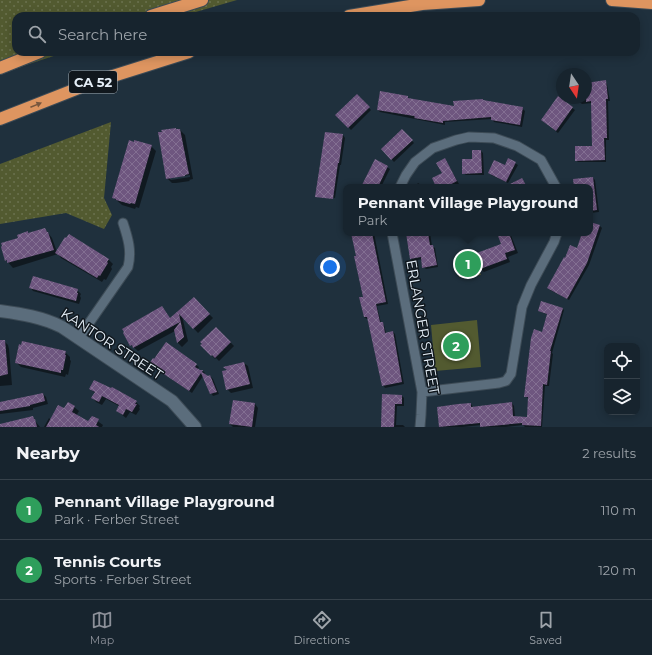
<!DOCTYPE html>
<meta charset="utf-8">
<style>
body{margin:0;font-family:Montserrat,sans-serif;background:#24303a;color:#f1f3f6}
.controls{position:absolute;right:12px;bottom:12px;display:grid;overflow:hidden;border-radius:8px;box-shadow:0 2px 10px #0003}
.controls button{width:36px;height:36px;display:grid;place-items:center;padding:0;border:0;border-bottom:1px solid #36414a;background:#17242e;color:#f1f3f6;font:20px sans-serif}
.compass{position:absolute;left:556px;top:68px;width:36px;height:36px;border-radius:50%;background:#17242e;box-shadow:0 2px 10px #0003;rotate:167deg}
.you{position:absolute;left:330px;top:267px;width:14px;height:14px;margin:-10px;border:3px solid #fff;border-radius:50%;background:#1a73e8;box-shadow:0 0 0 6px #1a73e833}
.badge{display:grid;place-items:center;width:26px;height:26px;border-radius:50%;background:#8c9099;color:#fff;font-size:13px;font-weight:700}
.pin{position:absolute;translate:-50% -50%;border:2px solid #fff;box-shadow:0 1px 4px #0006}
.popup{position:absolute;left:343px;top:184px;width:250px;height:52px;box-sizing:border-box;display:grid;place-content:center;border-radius:8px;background:#17242e;filter:drop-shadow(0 1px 3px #0005);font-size:13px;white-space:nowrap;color:#9ea4aa}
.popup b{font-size:15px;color:#f1f3f6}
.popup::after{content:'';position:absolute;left:50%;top:100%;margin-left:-8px;border:8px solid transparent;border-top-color:#17242e}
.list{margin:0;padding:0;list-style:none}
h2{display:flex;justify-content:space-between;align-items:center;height:52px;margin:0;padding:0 16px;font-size:17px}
h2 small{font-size:13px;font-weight:400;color:#9ea4aa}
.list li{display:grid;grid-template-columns:26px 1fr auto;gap:12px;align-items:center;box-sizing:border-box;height:60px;padding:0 16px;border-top:1px solid #36414a}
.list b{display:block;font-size:15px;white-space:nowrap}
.list p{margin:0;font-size:13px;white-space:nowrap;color:#9ea4aa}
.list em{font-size:13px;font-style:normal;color:#9ea4aa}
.icon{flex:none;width:22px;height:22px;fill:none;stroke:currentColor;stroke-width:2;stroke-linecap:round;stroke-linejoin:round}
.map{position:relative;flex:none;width:652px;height:427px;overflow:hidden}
.search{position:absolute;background:#17242e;box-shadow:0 2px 10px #0003;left:12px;right:12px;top:12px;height:44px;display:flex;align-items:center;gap:10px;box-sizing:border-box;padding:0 14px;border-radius:12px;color:#9ea4aa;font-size:15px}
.sheet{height:172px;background:#17242e}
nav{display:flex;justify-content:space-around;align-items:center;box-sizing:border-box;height:56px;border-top:1px solid #36414a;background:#17242e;font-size:11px;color:#9ea4aa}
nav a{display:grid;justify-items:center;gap:2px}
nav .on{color:#8c9099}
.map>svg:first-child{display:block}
</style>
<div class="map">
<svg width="652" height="427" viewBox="0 0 652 427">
<defs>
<pattern id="grass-dots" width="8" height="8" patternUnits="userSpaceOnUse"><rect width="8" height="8" fill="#525a30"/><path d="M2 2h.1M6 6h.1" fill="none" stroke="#6b724f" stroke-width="1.8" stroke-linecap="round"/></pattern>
<pattern id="building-cross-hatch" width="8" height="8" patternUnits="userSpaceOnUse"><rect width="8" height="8" fill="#6e567f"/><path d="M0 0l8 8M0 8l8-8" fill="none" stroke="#836f92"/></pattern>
</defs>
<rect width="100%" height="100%" fill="#1f303d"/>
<path fill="url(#grass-dots)" d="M0 0H237L182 16H16V52H66L26 65 0 75Z
M111 122 104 198 112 215 104 229 66 213 0 224V164Z
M461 256 467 258 468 261 474 259 481 275 459 277 458 268Z"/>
<path fill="#525a30" d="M477 320 481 367 435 371 431 325Z"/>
<path fill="#0007" fill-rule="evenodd" d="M605 82 607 84 610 101H608L609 140H606V162H578L576 160 593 147 592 103 582 104 579 102V98H586V84Z
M357 95 371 110 351 130 337 115Z
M408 97 410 100 455 107 522 108 525 111 522 127 494 122 492 119 445 122V125L380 112 378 110Z
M558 98 575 110 558 133 542 120Z
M176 129 178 130H180L185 135 193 179 189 180 190 181 176 183H172L167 178ZM190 175V177L171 180 169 178Z
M402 130 414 143 394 162 382 149Z
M343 135 345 138 341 165H340L335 198 317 196V197L316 196Z
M151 146 156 151 139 208 136 207 135 209 122 205 113 197Z
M481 151 483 153 484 175H466L463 173Z
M445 159 459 184 452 187H438L443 173Z
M508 159 518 165 508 183 491 175 505 166Z
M375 160 390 169 381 187H363Z
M593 178 595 180 599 212 590 213V187H575Z
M418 183 424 187H415Z
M537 184 539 187H532Z
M590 223 600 226 602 228 589 265 569 300 550 290 578 249 583 233H590Z
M45 229 52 238 57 252 108 259 113 264 111 267 112 269 106 280 104 279 102 282 61 258 58 254 13 268 6 260 29 234Z
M352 233H374L388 304 377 306 381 323 384 325 386 333 393 332 395 334 404 384 385 388 383 385 368 319H367L364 317V297Z
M407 233H430L432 246 435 248 438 267 426 269 423 267 422 259 413 261 411 259Z
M498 233H510L518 253 508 257 510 262 484 272 481 269 502 244Z
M30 287 77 290 81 294 80 296 81 298 79 304 33 291Z
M194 299 213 318 198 333 182 316 188 341 182 347 178 343 175 331 138 351 131 345 162 307 172 323V318Z
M562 308 564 310 552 353 553 354 549 386H545L542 427H525L523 425 506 427H481V425L463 427H440L438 407 471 404 473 407 512 403 514 406 515 417 528 418 529 399 525 396 548 315 539 311Z
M216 328 234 346 219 361 216 358 215 359 202 345Z
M0 341H4L8 345 9 349 12 385 0 386Z
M65 352 70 357V360L71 361 68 375 66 374 65 377 21 367 16 362Z
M244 363 248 366 253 388 231 393 227 389Z
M150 364 196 365 199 367 197 370 199 372 203 371 205 373 204 375 208 377 210 376 213 379 219 394 213 396 211 393 203 376 192 393Z
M90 389 136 402 140 406 139 408 140 409 136 415 130 412 126 418 117 411 119 406 106 399 102 405 96 402 93 398 95 393Z
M43 394 46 397 48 404 33 408V410L0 414V403Z
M383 395 402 396 404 398V406H397L396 425H403L405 427H382Z
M255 404 258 408 255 427H233L230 424Z
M74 407 79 411 76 416 89 423 92 417 103 425 102 427H44L49 418 51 420 65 410Z
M32 417 40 427H0V425Z"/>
<path fill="url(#building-cross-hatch)" d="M606 80 608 99H606L607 138H604L605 160 575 161V146H592L591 101 586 102V83Z
M380 91 408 96V98L454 106 453 101 483 99V100L523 107 520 125 491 120V117L443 121V123L414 118 415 117 414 116 377 110Z
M357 94 370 107 348 128 335 115Z
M558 96 573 107 556 131 541 120Z
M176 128V129H180L189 174 185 175V176L166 179 158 132H162L161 130Z
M402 129 413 140 391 160 381 149Z
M325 132 343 134 339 163H338L333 199 315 197Z
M129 140 134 142V140L152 145 135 204 131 203 130 204 116 200V199L112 198Z
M472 150H481L482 173 462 174V159H472Z
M445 158 457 181 446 187H436L432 178 442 173 436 163Z
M508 158 516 162 506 182 488 173 494 160 505 165Z
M375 159 388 166 378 187H361Z
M593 177 597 210 590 211V187H574L573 179Z
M522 178 527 187H504Z
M590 222 600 225 587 263 567 299 547 288 564 257 565 258 570 245 577 248 582 233H590Z
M45 228 47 232H48L54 250 7 263V260L5 261 1 247 2 246 1 243 18 238 17 235 28 231V233Z
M351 233H372L386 302 376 304 380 322H383L385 333 393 331 402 382 382 386 367 317H364L359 297H363L354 256H356Z
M406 233H428L430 245H433L437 265 422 268 421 257 410 259Z
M497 233H509L515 250 505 253 507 259 480 269 474 254 501 244Z
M69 234 109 259 107 262 108 263 100 276 99 275 97 278 55 253 65 237 66 238Z
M33 276 78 289 77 293H78L76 301 29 288Z
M194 297 210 314 193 329 179 314 184 337 177 343 174 330 180 322 133 348 132 345 130 346 123 333 124 332 122 329 162 306 170 318Z
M541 301 563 308 550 351H551L547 385 543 384 541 426 522 425V423L480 427V423L439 427 437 407 458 404 471 403V407L512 402 513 416 527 417 528 397H524L531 338 534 329 542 332 547 314 538 311Z
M216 327 231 342 215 358 212 355 211 356 200 345 202 344 200 342Z
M0 340H5L8 374 0 376Z
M22 341 66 351 65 355H66L63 370H61V373L15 363 19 344 21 345Z
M166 342 197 364 195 367 200 370H203L202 372 208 376 210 375 217 392 210 394 201 373 189 391 149 364 153 358 154 359Z
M244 362 250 384 226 390 222 371 227 370 223 367Z
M94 380 111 388 112 387 137 401 135 404H137L132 412 126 409 123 415 116 411 119 405 102 396 99 402 91 398 95 392 89 389Z
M43 393 45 401 30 405V406L0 411V402Z
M382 394 402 395V404H395L394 427H381Z
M233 400 255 403 252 427 229 424Z
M68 402 75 406 72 412 88 421 92 416 99 419 96 425 99 427H46L58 405 64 408Z
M33 416 34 419H35L37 427H0V424Z"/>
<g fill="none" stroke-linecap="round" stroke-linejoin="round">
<defs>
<path id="street" d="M400 187 406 175 415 162 433 148 456 140 469 137 494 138 517 146 541 160 556 187
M392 233 422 392 421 415 420 427
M78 339 128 267C132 251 128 238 123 223
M422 392 499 383 506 381 511 374 522 307 531 285 554 242 557 233"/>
<path id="secondary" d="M0 311C22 314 42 317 62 327L172 401 195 427"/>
<path id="highway" d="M612 0 652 3
M151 16 202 0
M349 16 422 4 479 0
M0 68 40 52
M0 119 94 82 189 52"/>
</defs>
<use href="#street" stroke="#3d4b56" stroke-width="11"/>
<use href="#secondary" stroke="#3d4b56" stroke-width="14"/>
<use href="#highway" stroke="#3d4b56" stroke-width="14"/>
<use href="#street" stroke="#5b6d7c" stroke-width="9"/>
<use href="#secondary" stroke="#5b6d7c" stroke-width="12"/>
<use href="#highway" stroke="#de9560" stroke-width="12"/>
</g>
<defs><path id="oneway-solid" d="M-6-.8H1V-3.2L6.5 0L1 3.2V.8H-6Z"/></defs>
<use fill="#77563e" href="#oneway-solid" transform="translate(36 105) rotate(-22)"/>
<g text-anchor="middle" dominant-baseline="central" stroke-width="3" stroke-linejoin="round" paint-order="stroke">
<rect fill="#10171d" stroke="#a4aeb6" stroke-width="1" x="69" y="71" width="48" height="22" rx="3"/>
<g font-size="13" font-weight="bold" fill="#e4eef7">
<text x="93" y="82">CA 52</text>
</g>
<g font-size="14" fill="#e4eef7" stroke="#10171d">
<text transform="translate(423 327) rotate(80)">ERLANGER STREET</text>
<text transform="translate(112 344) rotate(33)">KANTOR STREET</text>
</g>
</g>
</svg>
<div class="controls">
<button><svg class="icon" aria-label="locate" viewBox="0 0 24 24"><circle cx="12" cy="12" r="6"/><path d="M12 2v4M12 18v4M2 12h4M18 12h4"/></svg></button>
<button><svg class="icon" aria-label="layers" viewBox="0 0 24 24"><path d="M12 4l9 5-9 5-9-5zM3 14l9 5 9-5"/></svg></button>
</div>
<svg class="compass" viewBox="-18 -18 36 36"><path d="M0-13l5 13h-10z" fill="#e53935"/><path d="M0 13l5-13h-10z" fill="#9ea4aa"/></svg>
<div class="you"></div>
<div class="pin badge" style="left:468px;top:264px;background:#2e9e5b">1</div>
<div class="popup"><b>Pennant Village Playground</b>Park</div>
<div class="pin badge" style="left:456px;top:346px;background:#2e9e5b">2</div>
<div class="search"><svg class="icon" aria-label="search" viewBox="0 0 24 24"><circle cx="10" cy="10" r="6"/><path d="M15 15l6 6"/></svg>Search here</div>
</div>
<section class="sheet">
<h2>Nearby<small>2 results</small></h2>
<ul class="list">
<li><span class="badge" style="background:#2e9e5b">1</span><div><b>Pennant Village Playground</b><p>Park · Ferber Street</p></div><em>110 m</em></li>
<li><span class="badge" style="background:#2e9e5b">2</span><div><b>Tennis Courts</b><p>Sports · Ferber Street</p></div><em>120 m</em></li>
</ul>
</section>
<nav>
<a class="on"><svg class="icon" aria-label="map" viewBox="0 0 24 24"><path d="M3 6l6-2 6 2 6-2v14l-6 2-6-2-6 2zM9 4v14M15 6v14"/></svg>Map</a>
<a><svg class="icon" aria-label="directions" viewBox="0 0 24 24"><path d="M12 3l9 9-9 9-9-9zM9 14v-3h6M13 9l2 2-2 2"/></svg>Directions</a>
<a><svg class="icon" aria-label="saved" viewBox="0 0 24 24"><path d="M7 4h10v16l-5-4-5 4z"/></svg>Saved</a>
</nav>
